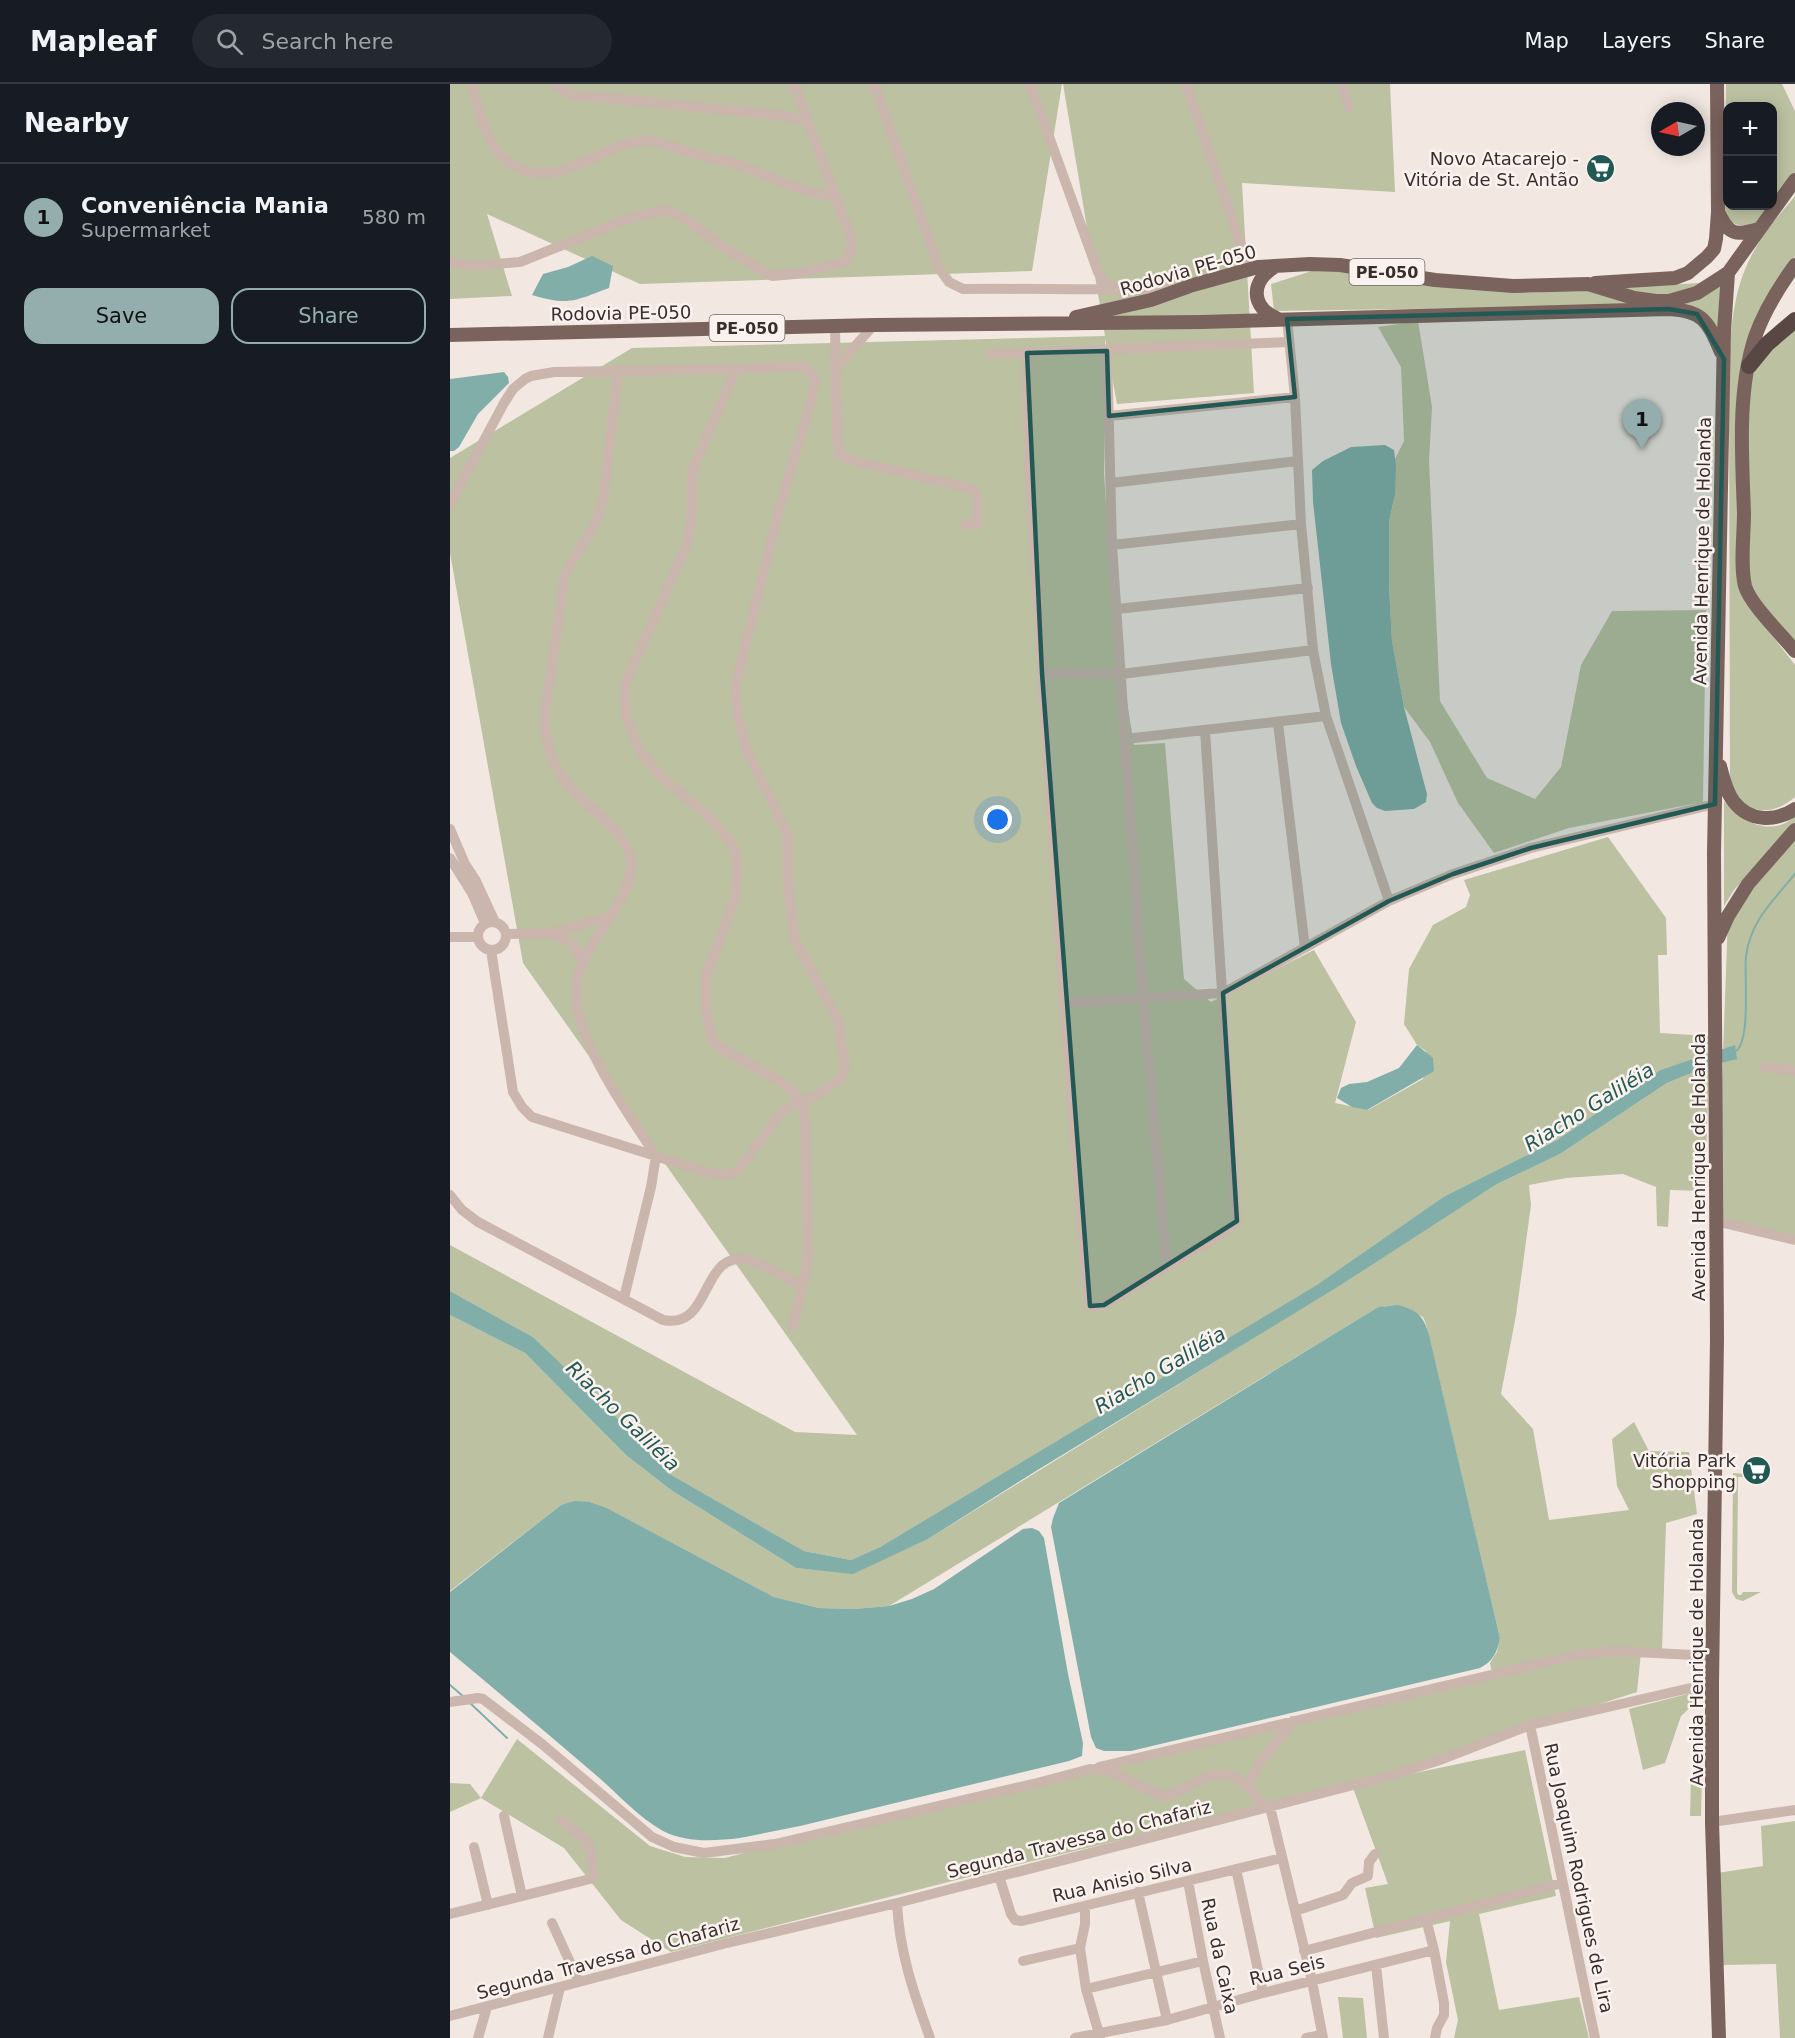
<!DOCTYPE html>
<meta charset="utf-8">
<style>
body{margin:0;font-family:"DejaVu Sans",sans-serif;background:#242831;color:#f1f3f6}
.controls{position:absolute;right:18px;top:18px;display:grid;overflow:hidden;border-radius:12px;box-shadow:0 3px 15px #0003}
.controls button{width:54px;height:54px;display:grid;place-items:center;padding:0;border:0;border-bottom:2px solid #363941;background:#171b24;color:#f1f3f6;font:30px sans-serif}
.compass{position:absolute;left:1201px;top:18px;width:54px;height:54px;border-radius:50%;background:#171b24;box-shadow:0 3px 15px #0003;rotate:261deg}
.you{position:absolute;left:548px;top:736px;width:21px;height:21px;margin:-15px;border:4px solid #fff;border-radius:50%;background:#1a73e8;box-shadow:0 0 0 9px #1a73e833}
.badge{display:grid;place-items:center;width:39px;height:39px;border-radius:50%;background:#94aead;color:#111;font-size:20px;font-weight:700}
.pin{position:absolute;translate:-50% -50px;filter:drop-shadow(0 2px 3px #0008)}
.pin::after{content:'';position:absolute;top:32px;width:21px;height:18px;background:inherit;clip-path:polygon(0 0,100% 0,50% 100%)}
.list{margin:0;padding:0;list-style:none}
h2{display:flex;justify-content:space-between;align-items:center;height:78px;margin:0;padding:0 24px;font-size:26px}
h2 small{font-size:20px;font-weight:400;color:#9ea1a6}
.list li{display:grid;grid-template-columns:39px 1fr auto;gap:18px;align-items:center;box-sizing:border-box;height:108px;padding:0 24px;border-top:2px solid #363941}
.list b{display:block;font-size:22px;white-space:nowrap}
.list p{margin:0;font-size:20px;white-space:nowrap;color:#9ea1a6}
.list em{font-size:20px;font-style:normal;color:#9ea1a6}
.actions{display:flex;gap:12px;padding:18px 24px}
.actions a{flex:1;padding:14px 0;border:2px solid #94aead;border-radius:18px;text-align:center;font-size:21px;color:#94aead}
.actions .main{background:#94aead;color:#111}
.icon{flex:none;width:33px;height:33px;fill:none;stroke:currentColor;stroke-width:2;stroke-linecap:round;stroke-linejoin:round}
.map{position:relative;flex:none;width:1345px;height:1954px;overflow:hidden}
header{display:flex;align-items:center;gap:36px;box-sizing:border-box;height:84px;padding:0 30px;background:#171b24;border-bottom:2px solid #363941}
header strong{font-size:28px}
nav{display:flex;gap:33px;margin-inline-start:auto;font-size:21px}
.search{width:420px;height:54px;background:#242831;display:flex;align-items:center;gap:15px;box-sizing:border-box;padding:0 21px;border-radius:33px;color:#9ea1a6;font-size:22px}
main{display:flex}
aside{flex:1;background:#171b24}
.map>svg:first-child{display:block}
</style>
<header>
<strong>Mapleaf</strong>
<div class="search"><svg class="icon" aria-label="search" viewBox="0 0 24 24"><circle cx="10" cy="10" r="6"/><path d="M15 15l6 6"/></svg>Search here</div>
<nav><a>Map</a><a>Layers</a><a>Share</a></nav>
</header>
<main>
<aside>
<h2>Nearby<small></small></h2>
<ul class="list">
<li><span class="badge">1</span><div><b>Conveniência Mania</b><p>Supermarket</p></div><em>580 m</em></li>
</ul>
<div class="actions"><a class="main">Save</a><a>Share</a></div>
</aside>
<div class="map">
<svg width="1345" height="1954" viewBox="0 0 1345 1954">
<rect width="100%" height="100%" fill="#f2e8e1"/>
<path fill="#bbc1a1" d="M0 0H612L582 187 190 200 37 130 62 212 0 215Z
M613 0H940L945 108 792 99 804 309 667 320 655 254 654 390 664 537 684 661 715 659 734 895 761 918 864 866 906 938 885 1019 918 1026 973 995 976 967 967 961 954 940 959 885 983 841 1016 823 1020 811 1014 796 1158 753 1216 834 1217 871H1208L1210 949 1260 952V970L1210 986 1107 1056 995 1112 865 1208 753 1270 430 1463 401 1476 354 1467 218 1389 83 1253 0 1207V1161L345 1348 407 1351 73 879 0 469V374L182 264 655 252Z
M1276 0H1332L1345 27V89L1323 120 1322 22H1278V122H1322L1308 140C1292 142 1281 144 1273 127L1270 83 1275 73Z
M1345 112V172L1311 224 1293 277 1291 484 1303 527 1345 581V713C1320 735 1289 730 1280 696L1279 290C1281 242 1282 202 1308 160 1318 143 1333 127 1345 112Z
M868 185 1021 205 1079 209 1266 198 1273 193 1270 253 1230 221 824 227 821 200Z
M968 237 982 323 979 377 990 617 1037 694 1085 715 1111 683 1131 581 1162 527 1256 526 1253 718 1119 744 1044 769 1008 719 980 658 954 623 942 557 939 503V438L943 420 945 375 954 357 951 283 928 243Z
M1345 240V573L1298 509 1299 282Z
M1274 717C1287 733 1311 749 1333 740 1337 739 1341 735 1345 732V738L1284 806 1274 822Z
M1345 745V1155L1267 1135 1278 832Z
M1259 982 1255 1107 1220 1106 1218 1143 1207 1142 1206 1103 1173 1090 1116 1094 1079 1101 1081 1121 1066 1231 1051 1310 1083 1345 1099 1436 1179 1426 1167 1402 1162 1355 1184 1338 1199 1367 1239 1368 1247 1430 1216 1439 1212 1568H1191L1187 1608 1066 1647 917 1699 1075 1666 1106 1812 1029 1830 1049 1926 1129 1913 1139 1954H1004L1008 1936 996 1878 1000 1837 926 1854 915 1804 938 1800 902 1701 570 1780 221 1868 171 1836 114 1764 31 1714 0 1728V1699L20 1700 31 1714 67 1655 200 1762 235 1773 275 1774 367 1750 1042 1589 1040 1579 1047 1568 1050 1554 976 1240 973 1233C947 1221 941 1216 915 1231L439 1522 404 1525 369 1524 324 1513 157 1424 140 1418 111 1421 0 1507V1231L75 1269 176 1371 221 1406 346 1484 403 1489 478 1455 815 1247 1047 1100 1110 1070 1217 999Z
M1283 1389 1295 1390V1393H1288L1287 1508 1288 1511H1291L1293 1508H1311L1293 1517 1286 1515 1282 1508Z
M1245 1608V1619L1231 1632 1215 1679 1193 1686 1179 1625Z
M1252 1690 1251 1732H1240L1241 1691Z
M1345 1737V1954H1330L1326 1880 1272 1881 1267 1789 1313 1782 1311 1742Z
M888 1913 913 1914 917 1954H893Z"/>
<path fill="#81aea9" d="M142 172 163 182 159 204C124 217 119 222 82 211L93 190 118 183Z
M54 288 58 293 59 299 28 330 9 363 4 367H0V295Z
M935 361 944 366 946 382 945 410 939 438V503L942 557 954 623 977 710 976 718 964 725 935 727 927 724 922 719 906 682 891 639 881 580 863 418 862 386 873 377 901 363Z
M967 961 983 974 984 987 917 1026 902 1023 887 1014 891 1004 899 1000 917 998 949 984Z
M1285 961 1287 975 1259 982 1217 999 1110 1070 1047 1100 889 1202 586 1387 478 1455 403 1490 346 1484 221 1406 176 1371 75 1269 0 1231V1207L83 1253 172 1339 218 1389 354 1467 401 1476 430 1463 867 1201 995 1112 1107 1056 1210 986Z
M948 1221C967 1226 974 1232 979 1251L1050 1554C1047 1569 1043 1577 1030 1584L681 1667H654L646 1664 641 1653 601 1443 603 1434 609 1419 915 1231 929 1223Z
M125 1417 140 1418 157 1424 324 1513 369 1524 404 1525 439 1522 462 1515 484 1505 573 1445 582 1444 589 1447 594 1454 618 1590 633 1659 632 1672 619 1677 350 1742 290 1754C264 1757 237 1759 213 1747 188 1733 168 1710 147 1692 98 1650 49 1609 0 1568V1508L111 1421Z"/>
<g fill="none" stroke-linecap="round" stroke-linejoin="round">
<path stroke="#81aea9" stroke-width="2" d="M1286 967C1301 956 1294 893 1296 872 1301 836 1323 817 1345 790
M0 1601 14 1613
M20 1619 57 1654"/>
<path stroke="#cab6ad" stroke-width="10" d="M23 0C27 26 39 70 66 83 115 106 152 57 197 57 212 58 227 64 241 69 257 74 274 76 290 81 320 93 353 110 386 112
M105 0 115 8 124 11 330 31 358 38
M424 0 489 184 499 198 513 205C584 204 655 207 725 204
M580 0 648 188 655 199 667 205
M736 0 799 184
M892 0 899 23
M0 178 23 182 70 178 180 134 214 126 236 135 273 163 322 192 345 190 395 178 402 165 401 154 344 0
M837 235 845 313 851 440 863 566 876 632 939 817
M385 242 387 353 390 370 397 375 522 405 527 412 528 438 527 441 515 440
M657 267 662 461 675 655 693 913 717 1182
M577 269 579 382 592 589 614 919 638 1217 642 1224 654 1221 776 1147 787 1137 755 646
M541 270 839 258
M286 285 242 387V430L237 460 179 591 175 603 176 632 190 667 210 692 257 731 278 754 283 762 287 774V795L284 817 256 892V924L262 955 271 964 329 996 352 1016 355 1035 358 1168 356 1186 343 1242
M386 286 397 271 424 241
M168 288 153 416 146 438 115 490 94 637C97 657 100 676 112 693 129 718 172 742 180 772 189 812 134 856 127 896 118 949 178 1029 206 1072L201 1103 174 1214
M659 332 845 313
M661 399 847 377
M0 420 54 319 63 305 75 295 81 292 104 288 286 285 348 282H355L365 294 361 318 330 422 285 603 288 632 297 667 338 751V802L345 856 388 936 395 985 394 990 385 999 367 1011 352 1016 333 1027 289 1085C279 1094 265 1089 253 1087L82 1033 72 1023 63 1008 41 866
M662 461 851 440
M667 525 858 504
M592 589 672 590 863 566
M828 639 855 864
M675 655 876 632
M0 745 15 780 26 797 45 838
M0 774 22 809 35 839
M28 852a14 14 0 1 1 28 0a14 14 0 1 1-28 0Z
M102 849 123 860 132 876
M56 850 102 849 161 832
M0 853H27
M614 919 773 909 939 817 1003 790 1081 764 1265 720
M1314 983 1345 987
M0 1111 12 1126 28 1138 213 1236C260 1245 251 1176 289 1175 307 1174 335 1194 352 1202
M1265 1137 1345 1156
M0 1618 28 1614 33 1615 92 1660 202 1753 224 1763 254 1769 325 1760 587 1699 640 1685 660 1687 711 1712C724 1711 735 1704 746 1698 779 1678 796 1699 816 1724
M1080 1641 1145 1954
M649 1683 1127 1571 1165 1567 1263 1572
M797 1701 810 1679 843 1637
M820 1723 862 1897 873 1954
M54 1732 72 1812
M1262 1738 1345 1726
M24 1763 38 1821
M786 1785 813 1909
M549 1792 561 1830 565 1836 572 1837 832 1774
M738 1797 753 1877 770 1954
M688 1808 717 1936
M447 1819C449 1867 464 1910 480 1954
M635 1822V1840L630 1864 636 1905 650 1953
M845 1827 893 1811 902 1799 918 1792 919 1778 925 1770
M0 1830 144 1794 139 1759 111 1736
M102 1839 129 1898
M977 1839 984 1866
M854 1867 1112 1799
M573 1877 630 1864
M926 1881 934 1954
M636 1905 753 1877
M0 1932 273 1860 447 1819 938 1692 987 1677 1080 1641 1262 1599
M28 1954 37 1923
M98 1954 110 1903
M625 1954 717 1936 813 1909 984 1866 994 1919V1931L987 1944 985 1954
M856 1954 872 1951"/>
<path stroke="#7a635d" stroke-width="14" d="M1268 128C1279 151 1285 152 1309 145
M1345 181C1329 203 1314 227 1305 253 1287 308 1292 372 1294 429 1294 451 1290 482 1295 502 1300 520 1332 551 1345 567
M826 182C800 197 800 223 828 235
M1145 199 1225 194 1238 189 1257 173 1264 165 1266 155 1268 128 1267 0
M626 233 701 216 743 201 808 183 860 180 890 181 985 196 1063 202 1138 200 1184 214 1206 217H1219L1247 209 1278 189
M0 251 424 241 752 238 1219 225C1254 227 1258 238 1271 268
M1270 682C1273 694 1276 708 1284 718 1300 738 1325 738 1345 725
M1268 854 1278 832 1298 800 1345 746
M1269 1954 1262 1738V1599L1267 1255 1264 769 1274 247 1278 189 1345 96"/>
<path stroke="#594743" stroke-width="16" d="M1299 282 1317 260 1345 236"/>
</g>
<path fill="#235954" fill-opacity="0.2" stroke="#235954" stroke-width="4.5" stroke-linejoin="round" d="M1219 225 1247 230 1274 275 1265 720 1081 764 1003 790 939 817 773 909 787 1137 654 1221 640 1222 592 589 577 269 657 267 659 332 845 313 837 235Z"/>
<defs>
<symbol id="supermarket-disc" viewBox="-11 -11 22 22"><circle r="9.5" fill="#235954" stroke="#faf2ee"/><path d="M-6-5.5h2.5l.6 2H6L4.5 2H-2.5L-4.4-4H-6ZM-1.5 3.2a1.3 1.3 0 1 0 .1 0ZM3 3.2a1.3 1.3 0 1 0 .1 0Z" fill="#fff"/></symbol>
</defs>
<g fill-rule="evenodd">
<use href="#supermarket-disc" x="1134" y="68" width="33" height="33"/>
<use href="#supermarket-disc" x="1290" y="1370" width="33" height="33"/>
</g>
<g text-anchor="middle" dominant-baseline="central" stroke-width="5" stroke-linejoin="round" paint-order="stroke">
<g fill="#faf2ee" stroke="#736966" stroke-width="1.5">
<rect x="899.5" y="175" width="75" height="26" rx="4.5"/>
<rect x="259.5" y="231" width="75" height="26" rx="4.5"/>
</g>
<g font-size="16" font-weight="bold" fill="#392e2b">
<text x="937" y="188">PE-050</text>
<text x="297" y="244">PE-050</text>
</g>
<g font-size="18" fill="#392e2b" stroke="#faf2ee" text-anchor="end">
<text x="1129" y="74">Novo Atacarejo -<tspan x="1129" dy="21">Vitória de St. Antão</tspan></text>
<text x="1286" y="1376">Vitória Park<tspan x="1286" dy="21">Shopping</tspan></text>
</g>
<g font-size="18" fill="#392e2b" stroke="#faf2ee">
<text transform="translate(738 186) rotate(-16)">Rodovia PE-050</text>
<text transform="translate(171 229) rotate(-1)">Rodovia PE-050</text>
<text transform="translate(1252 467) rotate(-89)">Avenida Henrique de Holanda</text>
<text transform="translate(1248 1083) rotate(-90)">Avenida Henrique de Holanda</text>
<text transform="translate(1246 1568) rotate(-90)">Avenida Henrique de Holanda</text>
<text transform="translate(629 1755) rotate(-14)">Segunda Travessa do Chafariz</text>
<text transform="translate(1129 1794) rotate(78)">Rua Joaquim Rodrigues de Lira</text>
<text transform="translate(672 1796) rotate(-13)">Rua Anisio Silva</text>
<text transform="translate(770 1872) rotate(78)">Rua da Caixa</text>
<text transform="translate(158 1874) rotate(-15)">Segunda Travessa do Chafariz</text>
<text transform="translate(837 1886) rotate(-14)">Rua Seis</text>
</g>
<g font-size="20" font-style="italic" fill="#235954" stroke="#faf2ee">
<text transform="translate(1139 1023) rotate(-32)">Riacho Galiléia</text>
<text transform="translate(710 1286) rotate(-31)">Riacho Galiléia</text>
<text transform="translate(173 1332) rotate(44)">Riacho Galiléia</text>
</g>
</g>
</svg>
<div class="controls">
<button>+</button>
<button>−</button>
</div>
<svg class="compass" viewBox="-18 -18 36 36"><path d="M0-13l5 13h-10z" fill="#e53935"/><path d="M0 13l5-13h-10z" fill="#9ea1a6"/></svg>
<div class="you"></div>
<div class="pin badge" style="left:1192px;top:365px">1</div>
</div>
</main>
